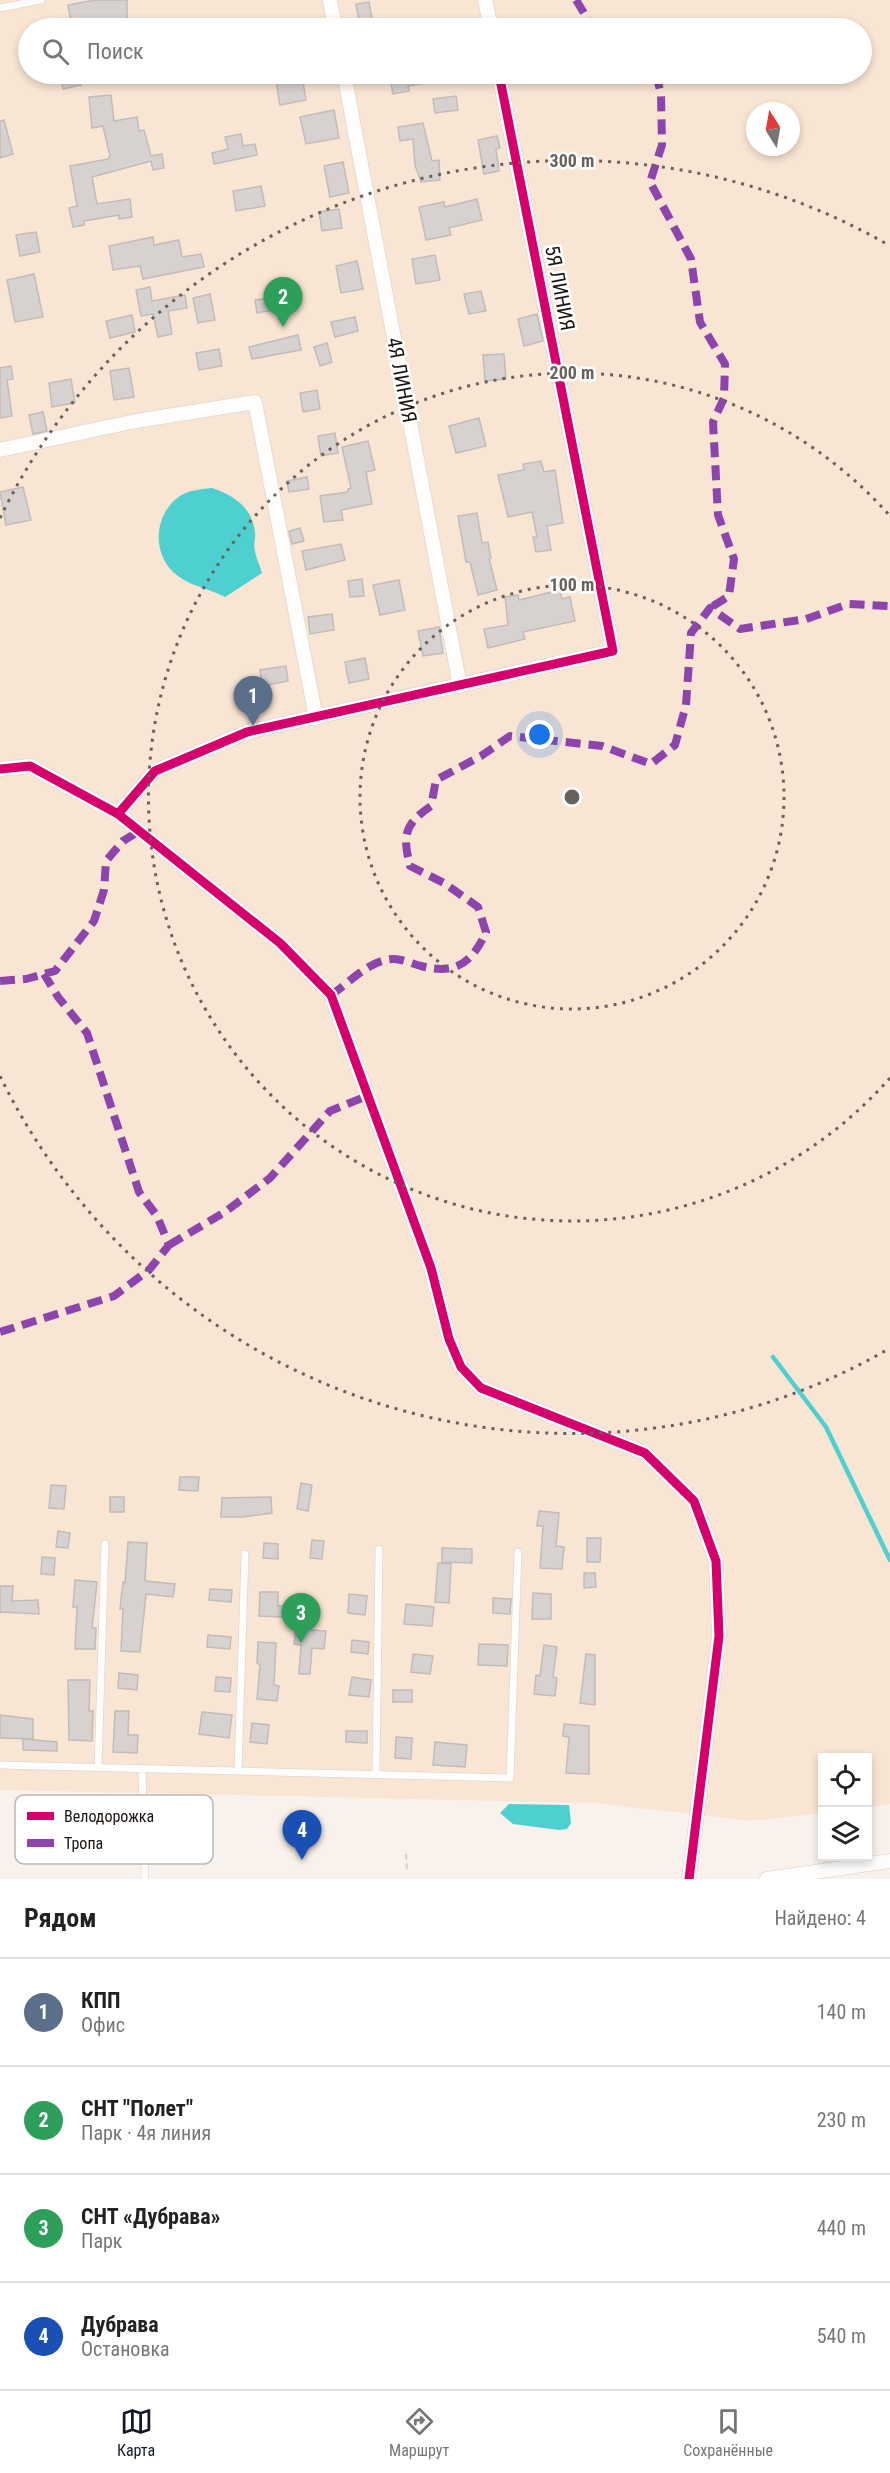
<!DOCTYPE html>
<html lang="ru">
<meta charset="utf-8">
<style>
body{margin:0;font-family:"Roboto Condensed",sans-serif;background:#f6f6f6;color:#222}
.controls{position:absolute;right:18px;bottom:18px;display:grid;overflow:hidden;border-radius:0px;box-shadow:0 3px 9px #0003}
.controls button{width:54px;height:54px;display:grid;place-items:center;padding:0;border:0;border-bottom:2px solid #e0e0e0;background:#fff;color:#222;font:30px sans-serif}
.compass{position:absolute;left:746px;top:102px;width:54px;height:54px;border-radius:50%;background:#fff;box-shadow:0 3px 9px #0003;rotate:349deg}
.you{position:absolute;left:540px;top:735px;width:21px;height:21px;margin:-15px;border:4px solid #fff;border-radius:50%;background:#1a73e8;box-shadow:0 0 0 9px #1a73e833}
.badge{display:grid;place-items:center;width:39px;height:39px;border-radius:50%;background:#111827;color:#fff;font-size:20px;font-weight:700}
.pin{position:absolute;translate:-50% -50px;filter:drop-shadow(0 2px 3px #0008)}
.pin::after{content:'';position:absolute;top:32px;width:21px;height:18px;background:inherit;clip-path:polygon(0 0,100% 0,50% 100%)}
.list{margin:0;padding:0;list-style:none}
h2{display:flex;justify-content:space-between;align-items:center;height:78px;margin:0;padding:0 24px;font-size:26px}
h2 small{font-size:20px;font-weight:400;color:#767676}
.list li{display:grid;grid-template-columns:39px 1fr auto;gap:18px;align-items:center;box-sizing:border-box;height:108px;padding:0 24px;border-top:2px solid #e0e0e0}
.list b{display:block;font-size:22px;white-space:nowrap}
.list p{margin:0;font-size:20px;white-space:nowrap;color:#767676}
.list em{font-size:20px;font-style:normal;color:#767676}
.icon{flex:none;width:33px;height:33px;fill:none;stroke:currentColor;stroke-width:2;stroke-linecap:round;stroke-linejoin:round}
.map{position:relative;flex:none;width:890px;height:1879px;overflow:hidden}
.search{position:absolute;background:#fff;box-shadow:0 3px 9px #0003;left:18px;right:18px;top:18px;height:66px;display:flex;align-items:center;gap:15px;box-sizing:border-box;padding:0 21px;border-radius:33px;color:#767676;font-size:22px}
.sheet{height:510px;background:#fff}
nav{display:flex;justify-content:space-around;align-items:center;box-sizing:border-box;height:84px;border-top:2px solid #e0e0e0;background:#fff;font-size:16px;color:#767676}
nav a{display:grid;justify-items:center;gap:3px}
nav .on{color:#111827}
.map>svg:first-child{display:block}
</style>
<div class="map">
<svg width="890" height="1879" viewBox="0 0 890 1879">
<rect width="100%" height="100%" fill="#f9f2ec"/>
<path fill="#f9e5d4" fill-rule="evenodd" d="M0 0H890V1804L868 1808V1758H822V1813L751 1821 595 1803 0 1790ZM28 28H862V74H28ZM755 111H791V147H755Z"/>
<path fill="#4ecfd0" d="M212 488C233 495 252 507 255 532 256 538 253 544 255 551 256 558 260 566 262 573L225 597C210 589 191 586 178 576 151 557 153 514 180 496 190 490 201 489 212 488Z
M509 1804 569 1805 571 1823 567 1829 559 1830 513 1824 500 1813Z"/>
<g fill="none" stroke-linecap="round" stroke-linejoin="round">
<path stroke="#4ecfd0" stroke-width="4.5" d="M773 1357 826 1427 890 1560"/>
</g>
<path fill="#d7d2d0" stroke="#c1bcba" stroke-width="1.5" d="M95 0H127V23L92 22 93 26 72 28 68 5Z
M369 2 373 24 360 26 356 4Z
M60 74H78L81 85 63 89Z
M389 74H444L445 80 408 86 409 91 393 94Z
M302 76 306 100 280 105 276 81Z
M111 95 114 121 137 117 139 131 144 130 151 156 162 154 164 168 153 170 151 161 92 177 97 204 130 199 132 217 119 219V215L84 221V225L73 227 69 208 77 206 70 166 108 159 110 156 103 126 92 128 89 97Z
M456 96 458 110 435 113 433 99Z
M334 110 339 138 306 144 300 117Z
M4 120 13 154 0 158V121Z
M423 123 432 161 439 160 440 180 421 182 415 165 413 139 400 141 398 127Z
M241 134 243 146 255 144 257 155 214 164 212 153 228 149 225 137Z
M497 136 500 148 496 149 499 171 484 174 478 140Z
M343 162 349 193 330 197 324 166Z
M261 186 265 206 236 211 233 191Z
M477 199 482 220 449 228 451 235 426 240 419 207 444 202 445 207Z
M339 209 342 228 322 231 319 212Z
M36 232 40 252 20 256 16 235Z
M153 237 154 245 179 240 182 257 201 254 204 267 143 279 140 266 113 270 109 246Z
M435 255 440 280 416 284 412 259Z
M357 261 363 289 341 293 336 266Z
M34 274 43 317 15 322 7 280Z
M150 287 152 301 185 295 187 308 168 311 172 334 158 337 153 314 141 316 136 290Z
M481 291 486 311 469 314 464 294Z
M210 294 215 320 198 323 193 298Z
M271 298 273 310 257 313 255 300Z
M537 314 543 341 524 346 518 319Z
M132 315 135 332 110 338 106 321Z
M355 317 358 331 335 337 331 322Z
M298 335 301 350 252 359 249 347Z
M327 343 332 362 320 366 314 347Z
M219 349 222 366 199 370 196 353Z
M504 354 506 379 485 381 483 355Z
M11 366 13 379 7 380 12 416 0 418V368Z
M129 368 134 397 114 400 110 371Z
M71 379 75 403 52 407 49 383Z
M317 390 320 409 303 412 300 393Z
M43 412 47 431 33 434 29 415Z
M479 418 486 446 456 453 449 426Z
M335 433 338 453 321 456 318 436Z
M368 441 375 470 366 472 372 504 341 510 343 520 324 522 320 496 348 492V489L351 488 342 447Z
M541 461 544 472 555 470 563 523 547 526 551 550 536 552 533 537H537L532 512 508 517 498 475 524 470 523 464Z
M307 477 309 489 289 492 287 481Z
M23 487 31 520 6 525 0 492Z
M477 513 482 543 488 542 491 558 489 559 497 590 478 595 470 562H466L458 516Z
M300 528 304 541 292 544 289 531Z
M341 544 345 560 306 570 302 551Z
M362 579 364 596 350 597 348 581Z
M399 580 405 610 380 615 373 585Z
M560 590 562 599 570 597 575 621 523 632 525 639 488 648 484 629 508 625 505 597 518 595 519 600Z
M332 614 334 630 310 634 308 617Z
M439 627 443 653 423 656 418 631Z
M365 658 369 679 349 683 345 662Z
M286 666 288 681 262 686 260 670Z
M180 1477H199L198 1491 179 1490Z
M301 1483 312 1485 308 1511 297 1509Z
M51 1485 66 1486 64 1509 49 1508Z
M110 1497H124V1512H110Z
M271 1497 272 1513 242 1517H221L222 1498Z
M539 1511 559 1513 556 1546 564 1547 562 1569 540 1568 543 1526H537Z
M58 1531 70 1533 68 1548 56 1547Z
M587 1538H601L600 1562H587Z
M312 1540 324 1541 322 1559 310 1558Z
M128 1542 147 1543 145 1581 175 1584 173 1597 146 1594 140 1652 121 1651 123 1609H120L123 1582 125 1583Z
M264 1543 278 1544V1559L263 1558Z
M442 1548 472 1549V1563L442 1562Z
M42 1557 55 1558 54 1575 41 1574Z
M438 1563 451 1564 449 1603 435 1602Z
M584 1573H595L596 1587 584 1588Z
M75 1580 97 1582 92 1628H96L95 1649H75L77 1607H73Z
M0 1586H13L12 1601 38 1600 39 1614 0 1612Z
M210 1589 232 1590 231 1602 209 1600Z
M260 1592H278V1606H285L284 1617 259 1616Z
M533 1593 551 1594V1619H532Z
M349 1594 367 1596 365 1615 348 1613Z
M493 1598 511 1599 510 1614 493 1613Z
M406 1604 434 1607 432 1626 404 1624Z
M296 1629 326 1631 324 1649 312 1648 310 1674H299L301 1645 294 1644Z
M208 1635 231 1637 230 1649 207 1647Z
M352 1640 369 1642 368 1654 351 1652Z
M258 1642 276 1643 274 1685 279 1686 277 1701 257 1699 260 1665 257 1663Z
M479 1644 508 1645 507 1666 478 1665Z
M544 1645 557 1647 553 1677 557 1678 555 1696 534 1694 536 1675 540 1676Z
M413 1654 433 1656 430 1674 411 1672Z
M586 1654 595 1655V1705L580 1703Z
M119 1673 138 1675 137 1690 118 1688Z
M216 1677 231 1678 230 1692 215 1691Z
M352 1677 371 1680 369 1697 349 1695Z
M68 1680H90L89 1711H93L92 1741 69 1740Z
M393 1690H412V1702H393Z
M115 1711H129L128 1735H138L137 1753 113 1752Z
M202 1712 232 1715 229 1738 199 1734Z
M0 1715 33 1719V1739L0 1738Z
M252 1723 269 1725 267 1744 250 1742Z
M564 1724 589 1726V1774L566 1773 569 1737 563 1736Z
M346 1731H367V1743L346 1742Z
M396 1737 412 1738 411 1759 395 1758Z
M23 1739 57 1742V1751L23 1750Z
M435 1742 467 1745 465 1767 433 1765Z"/>
<g fill="none" stroke-linecap="round" stroke-linejoin="round">
<defs>
<path id="lane" d="M0 8 41 0
M0 1765 510 1778 518 1552
M98 1768 105 1544
M142 1770 145 1879
M238 1771 245 1554
M376 1775 379 1549"/>
<path id="street" d="M330 0 335 28
M485 0 491 28
M344 74 460 686
M0 450 136 421 255 402 316 718
M0 769 30 766 118 814 280 943 331 995 431 1268 449 1339 461 1367 481 1388 645 1453 694 1501 716 1561 719 1636 689 1879
M118 814 155 771 247 732 613 651 499 74
M767 1879 890 1861"/>
</defs>
<use href="#lane" stroke="#d6cfcb" stroke-width="8"/>
<use href="#street" stroke="#d6cfcb" stroke-width="15"/>
<path stroke="#d3d1cf" stroke-width="2" stroke-dasharray="6 3" stroke-linecap="butt" d="M406 1854 407 1871"/>
<use href="#lane" stroke="#fefdfc" stroke-width="7"/>
<use href="#street" stroke="#fefdfc" stroke-width="14"/>
<path stroke="#8e44ad" stroke-width="8" stroke-dasharray="15 8" stroke-linecap="butt" d="M576 0 592 26 599 28
M656 74 661 94 662 145 650 182 691 259 700 322 725 364 724 398 713 422 718 515 734 559 729 596 710 608
M0 981 26 979 55 971 94 921 104 890 106 861 123 841 139 831
M331 995C349 983 370 959 394 959 402 959 413 964 421 966 456 975 472 963 486 932L478 907 444 883 410 866C403 836 403 825 431 806L436 780 481 756 510 736 602 746 651 764 675 745 686 705 691 633 710 608 740 629 806 619 848 604 890 606
M169 1245 225 1212 270 1178 330 1111 367 1096
M0 1332 114 1296 149 1270 169 1245 157 1216 139 1192 87 1033 58 997 44 974"/>
<defs>
<path id="cycleway" d="M0 769 30 766 118 814 280 943 331 995 431 1268 449 1339 461 1367 481 1388 645 1453 694 1501 716 1561 719 1636 689 1879
M118 814 155 771 247 732 613 651 499 74"/>
</defs>
<use href="#cycleway" stroke="#fff" stroke-width="13"/>
<use href="#cycleway" stroke="#d6006c" stroke-width="9"/>
</g>
<g fill="none" stroke="#68625d" stroke-width="3" stroke-dasharray="3 6">
<circle cx="572" cy="797" r="212"/>
<path d="M890 1078A424 424 0 1 1 890 516"/>
<path d="M885 1351A636 636 0 0 1 0 1076M0 518A636 636 0 0 1 885 243"/>
</g>
<g text-anchor="middle" dominant-baseline="central" stroke-width="5" stroke-linejoin="round" paint-order="stroke">
<g font-size="20" fill="#1a1410" stroke="#fff">
<text transform="translate(560 288) rotate(79)">5Я ЛИНИЯ</text>
<text transform="translate(402 380) rotate(79)">4Я ЛИНИЯ</text>
</g>
</g>
<rect x="15" y="1795" width="198" height="69" rx="9" fill="#fff" stroke="#bab8b7" stroke-width="1.5"/>
<rect x="27" y="1812" width="27" height="8" fill="#d6006c"/>
<rect x="27" y="1839" width="27" height="8" fill="#8e44ad"/>
<g font-size="16" fill="#1a1410">
<text x="64" y="1822">Велодорожка</text>
<text x="64" y="1849">Тропа</text>
</g>
<circle cx="572" cy="797" r="9" fill="#68625d" stroke="#fff" stroke-width="3"/>
<g font-size="18" text-anchor="middle" font-weight="bold" fill="#68625d" stroke="#fff" stroke-width="5" stroke-linejoin="round" paint-order="stroke">
<text x="572" y="167">300 m</text>
<text x="572" y="379">200 m</text>
<text x="572" y="591">100 m</text>
</g>
</svg>
<div class="controls">
<button><svg class="icon" aria-label="locate" viewBox="0 0 24 24"><circle cx="12" cy="12" r="6"/><path d="M12 2v4M12 18v4M2 12h4M18 12h4"/></svg></button>
<button><svg class="icon" aria-label="layers" viewBox="0 0 24 24"><path d="M12 4l9 5-9 5-9-5zM3 14l9 5 9-5"/></svg></button>
</div>
<svg class="compass" viewBox="-18 -18 36 36"><path d="M0-13l5 13h-10z" fill="#e53935"/><path d="M0 13l5-13h-10z" fill="#767676"/></svg>
<div class="you"></div>
<div class="pin badge" style="left:253px;top:726px;background:#5c6f8a">1</div>
<div class="pin badge" style="left:283px;top:327px;background:#2e9e5b">2</div>
<div class="pin badge" style="left:301px;top:1643px;background:#2e9e5b">3</div>
<div class="pin badge" style="left:302px;top:1860px;background:#1a4fb4">4</div>
<div class="search"><svg class="icon" aria-label="search" viewBox="0 0 24 24"><circle cx="10" cy="10" r="6"/><path d="M15 15l6 6"/></svg>Поиск</div>
</div>
<section class="sheet">
<h2>Рядом<small>Найдено: 4</small></h2>
<ul class="list">
<li><span class="badge" style="background:#5c6f8a">1</span><div><b>КПП</b><p>Офис</p></div><em>140 m</em></li>
<li><span class="badge" style="background:#2e9e5b">2</span><div><b>СНТ &quot;Полет&quot;</b><p>Парк · 4я линия</p></div><em>230 m</em></li>
<li><span class="badge" style="background:#2e9e5b">3</span><div><b>СНТ «Дубрава»</b><p>Парк</p></div><em>440 m</em></li>
<li><span class="badge" style="background:#1a4fb4">4</span><div><b>Дубрава</b><p>Остановка</p></div><em>540 m</em></li>
</ul>
</section>
<nav>
<a class="on"><svg class="icon" aria-label="map" viewBox="0 0 24 24"><path d="M3 6l6-2 6 2 6-2v14l-6 2-6-2-6 2zM9 4v14M15 6v14"/></svg>Карта</a>
<a><svg class="icon" aria-label="directions" viewBox="0 0 24 24"><path d="M12 3l9 9-9 9-9-9zM9 14v-3h6M13 9l2 2-2 2"/></svg>Маршрут</a>
<a><svg class="icon" aria-label="saved" viewBox="0 0 24 24"><path d="M7 4h10v16l-5-4-5 4z"/></svg>Сохранённые</a>
</nav>
